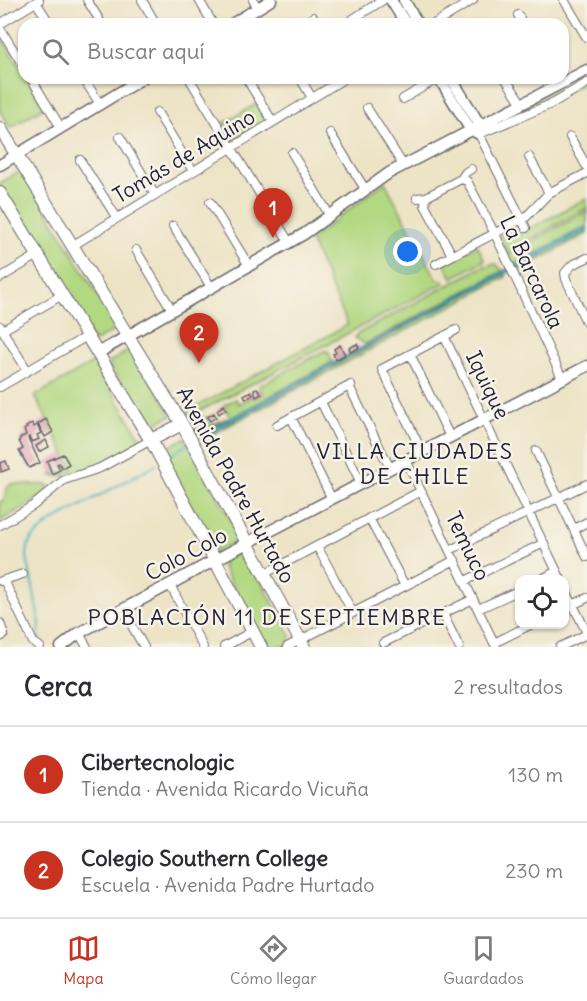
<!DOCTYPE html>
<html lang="es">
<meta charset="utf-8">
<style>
body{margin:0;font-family:Delius,sans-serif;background:#f7f7f7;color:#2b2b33}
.controls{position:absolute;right:18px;bottom:18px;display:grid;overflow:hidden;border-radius:12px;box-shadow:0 2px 4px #0004}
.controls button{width:54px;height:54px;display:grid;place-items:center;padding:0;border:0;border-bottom:2px solid #e1e1e2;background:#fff;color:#2b2b33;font:30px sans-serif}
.you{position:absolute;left:408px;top:252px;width:21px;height:21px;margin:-15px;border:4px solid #fff;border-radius:50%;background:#1a73e8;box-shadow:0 0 0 9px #1a73e833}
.badge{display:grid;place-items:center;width:39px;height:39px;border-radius:50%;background:#c8321e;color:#fff;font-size:20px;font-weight:700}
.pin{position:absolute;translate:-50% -50px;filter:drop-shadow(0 2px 3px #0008)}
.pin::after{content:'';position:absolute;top:32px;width:21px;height:18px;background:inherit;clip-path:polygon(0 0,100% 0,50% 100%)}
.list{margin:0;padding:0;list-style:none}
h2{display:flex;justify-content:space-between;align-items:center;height:78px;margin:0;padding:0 24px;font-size:26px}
h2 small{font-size:20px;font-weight:400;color:#7c7c81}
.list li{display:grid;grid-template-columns:39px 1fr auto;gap:18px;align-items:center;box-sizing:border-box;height:96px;padding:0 24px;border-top:2px solid #e1e1e2}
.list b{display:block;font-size:22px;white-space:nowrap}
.list p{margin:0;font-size:20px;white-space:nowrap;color:#7c7c81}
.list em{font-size:20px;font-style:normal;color:#7c7c81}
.icon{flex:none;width:33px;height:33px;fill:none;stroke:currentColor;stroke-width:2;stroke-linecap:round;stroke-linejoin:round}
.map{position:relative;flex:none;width:587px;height:647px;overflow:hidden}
.search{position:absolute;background:#fff;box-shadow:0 2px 4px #0004;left:18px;right:18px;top:18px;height:66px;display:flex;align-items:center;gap:15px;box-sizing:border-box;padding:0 21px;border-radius:18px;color:#7c7c81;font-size:22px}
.sheet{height:270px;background:#fff}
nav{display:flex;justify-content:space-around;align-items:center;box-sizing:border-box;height:84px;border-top:2px solid #e1e1e2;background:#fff;font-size:16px;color:#7c7c81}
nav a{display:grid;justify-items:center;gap:3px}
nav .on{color:#c8321e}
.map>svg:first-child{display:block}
</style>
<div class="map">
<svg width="587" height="647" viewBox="0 0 587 647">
<rect width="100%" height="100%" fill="#f7f3e8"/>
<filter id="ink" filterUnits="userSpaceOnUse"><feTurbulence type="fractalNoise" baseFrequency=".0167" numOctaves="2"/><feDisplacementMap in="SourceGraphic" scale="12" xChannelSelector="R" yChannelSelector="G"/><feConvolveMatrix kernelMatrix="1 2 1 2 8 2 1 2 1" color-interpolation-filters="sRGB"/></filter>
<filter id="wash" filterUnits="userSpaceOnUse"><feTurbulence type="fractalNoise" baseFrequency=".008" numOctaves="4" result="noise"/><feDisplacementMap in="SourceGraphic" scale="24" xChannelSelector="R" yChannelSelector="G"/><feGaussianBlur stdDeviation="1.35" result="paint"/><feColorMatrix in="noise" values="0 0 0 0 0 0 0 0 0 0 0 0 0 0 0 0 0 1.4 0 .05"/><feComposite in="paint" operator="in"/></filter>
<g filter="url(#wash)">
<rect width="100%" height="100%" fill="#ede4c6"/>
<path fill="#b2d881" stroke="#6a7d5e" stroke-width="1.5" d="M0 35 24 74V78H27L44 107 10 128 0 111Z
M587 73V80L544 103 487 127Z
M258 103 269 120 234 140 224 123Z
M22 170 118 328 94 342 0 188V183Z
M385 182 436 278 445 281 444 283 198 412 190 415 184 413 348 325 310 240Z
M587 198V208L507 252 499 235 516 226 520 234Z
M587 211V226L512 266 507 255Z
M587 231V234L514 273 513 270Z
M477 245 485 260 452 278 444 263Z
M492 264H496L503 271 365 344 355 338 357 334 482 267Z
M504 274 506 277 204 439 205 436Z
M131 349 172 415 147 428 108 363Z
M324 351H328L332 362 231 418 196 434 195 429 198 421 205 417 210 425 230 417 224 405 236 399 239 404 254 396 255 398 263 394 259 386Z
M94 362 141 439V442C117 455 79 482 50 475L73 470 35 396Z
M185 438 241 539 216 552 161 451Z
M11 484 47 485 49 488 35 501 0 521V502L5 499 7 488Z
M239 552H243L248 557 291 636 288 644 280 647H265L222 566 225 559Z"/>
<path fill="#45b2c2" stroke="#346a7e" stroke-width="1.5" d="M587 226V231L399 330 222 427 205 436 203 433Z"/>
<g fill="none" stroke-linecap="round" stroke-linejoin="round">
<path stroke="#45b2c2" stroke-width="2" d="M195 440 206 434
M164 459 188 444
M38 644 40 624 27 557 28 546 32 538 51 522 157 464"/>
</g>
<g id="blocks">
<path fill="#de9bb0" d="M357 344 359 348 351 352 349 348Z
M340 345 345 355 336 360 333 354 336 353 334 349Z
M257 388 262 394 256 397 254 389Z
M251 391 253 395 246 399 244 395Z
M224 405 226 409 219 414 217 410Z
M214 413 216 417 210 421 207 417Z
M46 419 53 432 45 437 38 424Z
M32 423 34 427 37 425 41 433 37 435 39 439 32 442 29 437 28 438 40 463 29 468 19 451 23 449 19 441 20 438 26 435 24 430 27 428 26 427Z
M46 440 49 447 39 452 36 446Z
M63 454 69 464 62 468 59 463 57 464 60 470 52 474 47 461Z
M6 461 9 469 1 472 0 463Z"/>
</g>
</g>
<g filter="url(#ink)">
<use href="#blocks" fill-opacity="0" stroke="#69666c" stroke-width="1.5"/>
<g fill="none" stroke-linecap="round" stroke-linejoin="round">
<defs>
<path id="street" d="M87 0 102 24
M142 0 156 24
M199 0 213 24
M253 0 258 8
M564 0 587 38
M36 2 50 24
M518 15 523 24
M313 17 317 24
M353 19 383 0
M0 24 39 0
M434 24 473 0
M0 28 24 67
M31 78 61 128
M83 78 100 104
M189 78 289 242
M246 78 273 122
M300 78 312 98
M505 78 522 104
M403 99 438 78
M367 108 403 165
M157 112 193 171
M330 133 365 189
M120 137 155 195
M570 137 587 167
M292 153 330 216
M529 157 549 193
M80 160 117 218
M461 179 466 172 471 169
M426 197 425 205 452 255
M417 198 426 197 461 179 467 181 495 234 562 378
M210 202 249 266
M173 226 211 287
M526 228 479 134 549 105 587 83
M72 246 345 78
M136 250 172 310
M587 258 572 265 565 273 566 279 587 324
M436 264 526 217 549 193 587 173
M0 278 38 255
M0 326 27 370
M3 330 62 295
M444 336 561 580
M410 354 450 437
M349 386 390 468
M0 387 87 336
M321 402 361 483
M291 417 332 499
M277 425 351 385
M536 451 587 557
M422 452 382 369 456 330
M406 460 496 647
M369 518 405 586
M0 525 34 505 64 480 100 468 151 440
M574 529 587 522
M317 546 353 613
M450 550 587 484
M264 574 421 491
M4 580 33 642 40 647
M540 580 557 571
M1 581 23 574
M465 581 544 543
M170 585 203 647
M564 587 587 633
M478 609 520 590
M564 609 587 598
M123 610 144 647
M443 614 459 647
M0 623 4 635 0 637
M79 633 87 647
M383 643 473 599
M494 643 532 624
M224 647 253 631
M287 647 455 560
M560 647 587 634"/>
<path id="secondary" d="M391 0 406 24
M404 0 418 24
M232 24 271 0
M439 78 470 129 479 134 480 125 451 78
M0 165 143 78
M98 353 304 234 389 173 587 70
M61 647 79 633 247 543 587 366"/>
<path id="primary" d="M0 128 182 424 304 647
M0 193 153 444 261 647
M151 440 182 424"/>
</defs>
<use href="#street" stroke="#69666c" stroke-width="10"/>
<use href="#secondary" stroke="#69666c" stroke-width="13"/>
<use href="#primary" stroke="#69666c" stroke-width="14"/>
<use href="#street" stroke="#fff" stroke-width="8"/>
<use href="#secondary" stroke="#fff" stroke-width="10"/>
<use href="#primary" stroke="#fff" stroke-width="12"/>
</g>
</g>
<g text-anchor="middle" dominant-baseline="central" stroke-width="5" stroke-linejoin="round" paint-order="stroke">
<g font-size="21" fill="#22223b" stroke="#f7f3e8">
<text transform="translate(184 156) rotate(-31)">Tomás de Aquino</text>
<text transform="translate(532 272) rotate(65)">La Barcarola</text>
<text transform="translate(488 385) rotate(64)">Iquique</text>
<text transform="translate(236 485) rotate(61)">Avenida Padre Hurtado</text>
<text transform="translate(468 546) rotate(64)">Temuco</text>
<text transform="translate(186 554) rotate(-28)">Colo Colo</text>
</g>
<g font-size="22" letter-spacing="1.5" fill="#22223b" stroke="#f7f3e8">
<text x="415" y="451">VILLA CIUDADES<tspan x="415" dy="25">DE CHILE</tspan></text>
<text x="267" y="617">POBLACIÓN 11 DE SEPTIEMBRE</text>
</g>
</g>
</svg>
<div class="controls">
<button><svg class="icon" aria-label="locate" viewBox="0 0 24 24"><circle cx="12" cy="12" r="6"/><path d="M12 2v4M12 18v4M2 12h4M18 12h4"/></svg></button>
</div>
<div class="you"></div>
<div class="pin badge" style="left:273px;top:238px">1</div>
<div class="pin badge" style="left:199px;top:363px">2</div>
<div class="search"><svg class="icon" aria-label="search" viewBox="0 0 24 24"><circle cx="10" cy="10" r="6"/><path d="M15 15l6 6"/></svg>Buscar aquí</div>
</div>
<section class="sheet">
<h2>Cerca<small>2 resultados</small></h2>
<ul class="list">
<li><span class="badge">1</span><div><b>Cibertecnologic</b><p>Tienda · Avenida Ricardo Vicuña</p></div><em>130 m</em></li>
<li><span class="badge">2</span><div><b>Colegio Southern College</b><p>Escuela · Avenida Padre Hurtado</p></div><em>230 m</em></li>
</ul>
</section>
<nav>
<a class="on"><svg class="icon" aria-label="map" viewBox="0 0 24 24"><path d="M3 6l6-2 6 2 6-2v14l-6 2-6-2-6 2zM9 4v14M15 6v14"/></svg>Mapa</a>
<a><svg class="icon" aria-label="directions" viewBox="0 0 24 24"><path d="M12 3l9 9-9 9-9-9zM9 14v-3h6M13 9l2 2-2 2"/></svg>Cómo llegar</a>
<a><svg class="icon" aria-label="saved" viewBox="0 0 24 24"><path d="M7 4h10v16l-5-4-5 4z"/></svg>Guardados</a>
</nav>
